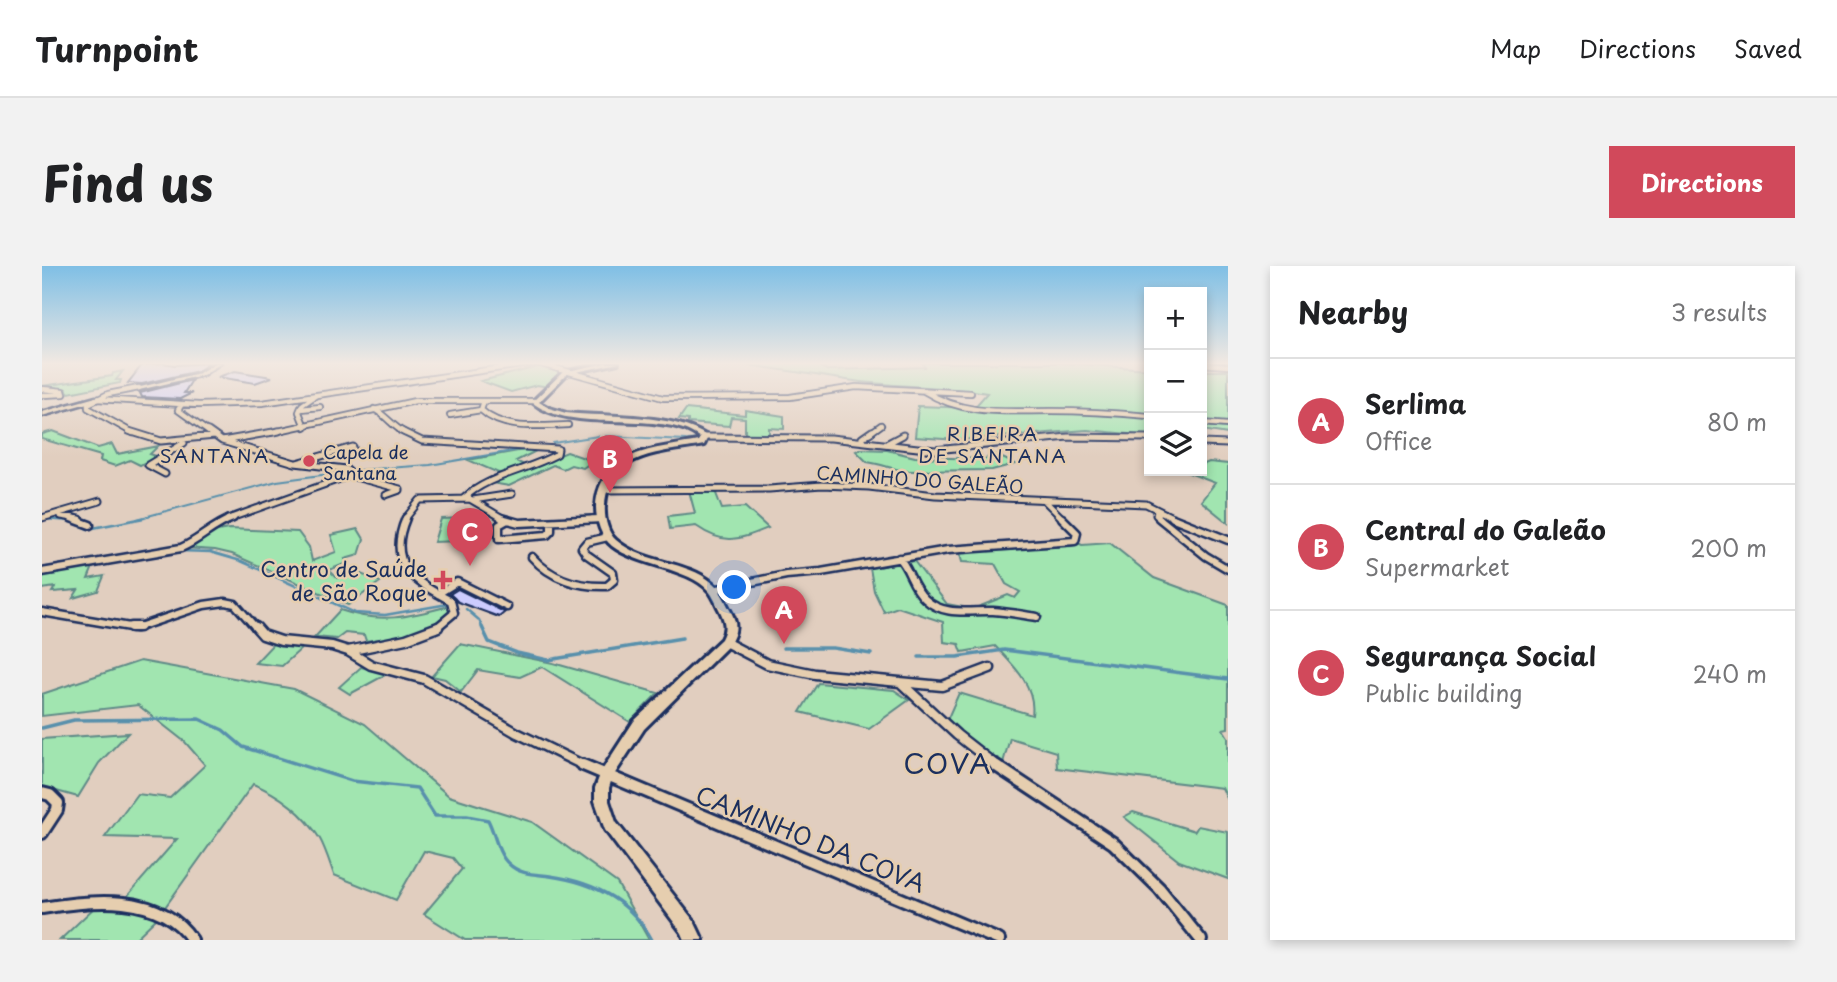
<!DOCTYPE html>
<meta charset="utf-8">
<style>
body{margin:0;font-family:"Playpen Sans",sans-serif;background:#f2f2f2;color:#202124}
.controls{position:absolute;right:21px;top:21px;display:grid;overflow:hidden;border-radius:0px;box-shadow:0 4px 10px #0003}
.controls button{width:63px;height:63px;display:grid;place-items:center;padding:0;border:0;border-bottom:2px solid #e0e0e0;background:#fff;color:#202124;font:35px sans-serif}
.you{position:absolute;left:693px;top:322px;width:24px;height:24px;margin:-18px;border:5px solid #fff;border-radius:50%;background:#1a73e8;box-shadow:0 0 0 10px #1a73e833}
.badge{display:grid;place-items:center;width:46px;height:46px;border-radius:50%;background:#d1495b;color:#fff;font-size:23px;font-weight:700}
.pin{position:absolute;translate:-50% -58px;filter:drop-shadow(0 2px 4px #0008)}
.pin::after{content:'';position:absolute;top:37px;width:24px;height:21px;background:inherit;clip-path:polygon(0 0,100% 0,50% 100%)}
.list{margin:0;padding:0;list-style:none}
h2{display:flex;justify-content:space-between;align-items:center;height:91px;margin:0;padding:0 28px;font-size:30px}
h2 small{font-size:23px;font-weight:400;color:#757577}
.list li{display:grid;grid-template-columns:46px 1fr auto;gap:21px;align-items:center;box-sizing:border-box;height:126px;padding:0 28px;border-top:2px solid #e0e0e0}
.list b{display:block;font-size:26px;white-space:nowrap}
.list p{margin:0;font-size:23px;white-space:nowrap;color:#757577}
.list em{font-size:23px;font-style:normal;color:#757577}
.icon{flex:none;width:38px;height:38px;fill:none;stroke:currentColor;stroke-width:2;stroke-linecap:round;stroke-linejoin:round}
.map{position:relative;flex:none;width:1186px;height:674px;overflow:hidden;border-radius:0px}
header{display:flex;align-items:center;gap:42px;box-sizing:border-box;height:98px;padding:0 35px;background:#fff;border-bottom:2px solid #e0e0e0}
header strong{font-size:33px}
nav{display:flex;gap:38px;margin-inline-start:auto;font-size:24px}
.intro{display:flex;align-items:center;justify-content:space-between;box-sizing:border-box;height:168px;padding:0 42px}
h1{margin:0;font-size:49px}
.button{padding:18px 32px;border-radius:0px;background:#d1495b;color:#fff;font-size:24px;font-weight:700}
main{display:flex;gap:42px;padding:0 42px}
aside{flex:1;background:#fff;border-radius:0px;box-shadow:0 4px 10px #0003}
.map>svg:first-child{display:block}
</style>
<header>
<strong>Turnpoint</strong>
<nav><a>Map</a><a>Directions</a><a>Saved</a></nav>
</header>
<div class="intro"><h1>Find us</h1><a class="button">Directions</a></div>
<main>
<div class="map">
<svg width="1186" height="674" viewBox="0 0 1186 674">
<rect width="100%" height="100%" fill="#e1cebf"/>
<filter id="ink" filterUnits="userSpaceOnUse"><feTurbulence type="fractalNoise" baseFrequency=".0143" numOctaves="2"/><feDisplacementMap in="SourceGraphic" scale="14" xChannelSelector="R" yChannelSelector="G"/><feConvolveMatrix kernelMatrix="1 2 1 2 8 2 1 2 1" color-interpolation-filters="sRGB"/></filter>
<g filter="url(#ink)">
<path fill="#a1e5b0" stroke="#5e8a87" stroke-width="2" d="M685 97H774L777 100 776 97H792L795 100 778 101 785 104 883 101 880 97H1018L1107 103V170L1045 164 916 174 873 171 876 140 932 142 945 127C903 120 862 121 820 116 775 110 731 101 685 97Z
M500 100 521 105 513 111 507 121 495 119 469 126 439 115Z
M81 105 74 114H79L78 117 27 127 24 123 0 120 70 110 71 107Z
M1160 105H1186V168L1160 164Z
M644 143 703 149V144L742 150V163L727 162V168L703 169V152L689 151 687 160 646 157V154L637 153Z
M11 165 56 182 70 178 75 188 116 180 108 188 114 190 98 199 88 194 73 200 58 195 59 190 0 173V168Z
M493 182H500L474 195 484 200 461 209 426 194Z
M818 183 845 184 873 191 944 193 950 187 973 198 950 204 864 205C850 203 840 198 825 196L814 185Z
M525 186 551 195 541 202 529 199 521 203 511 199 467 220 450 217Z
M1167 196 1186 198V257L1159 235 1173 217 1142 205H1160V199Z
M647 225H673L680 243 703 241 726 262C696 274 683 280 654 260L628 263 626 250 653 247Z
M422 252 417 275 392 276 399 253Z
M187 263 256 266 267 281 270 295 294 286 289 269 316 263 322 273 317 289 303 293 305 297 287 304 295 312 312 305 338 316 306 339 190 288 173 284 142 282 158 275 169 266Z
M1036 277 1040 279 1068 277 1112 312 1186 339V462L1181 463 1186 471V534L1180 522 1015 502 1014 486 968 472 961 497 919 470 905 454 917 427 990 449C994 420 972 400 953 380L920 386 917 378 902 376 901 356 856 341 842 346 832 325 828 302 872 295 905 338 931 343 966 329 973 332 978 326 964 318 953 298 920 296 917 285 1030 280Z
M51 301 46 313 62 310 56 325 31 332 36 324 10 326 13 321 0 323V308Z
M407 340 408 347C391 369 350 371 324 375L322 369 303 367 295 373 273 371 298 344C338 358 367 351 407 340Z
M231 378 260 382 240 400 213 397Z
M418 378 511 397 616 427 588 456 500 401 478 411 436 404 419 426 403 413 390 410Z
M98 395 252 423 323 458 407 530 490 556 575 617 607 674H423L382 648 420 603 411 592 382 585 354 634 292 609C288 598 284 584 278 573 263 548 237 528 211 518L116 651 92 674H18L56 638 75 642 135 573 63 571 95 528 128 532 163 499 143 476 96 439 0 450V428Z
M319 401 345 408 308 428 297 421Z
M776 417 852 424 867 434 827 463 758 446Z
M86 467 57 497 36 531 0 521V473Z
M1091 546 1153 565 1156 560 1186 566V613L1137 595 1082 551Z"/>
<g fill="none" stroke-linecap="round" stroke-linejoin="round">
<path stroke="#5990ac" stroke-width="2" d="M564 170 644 174
M646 174 658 173
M511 177 556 170
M317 204 388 199 482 183
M3 253H9
M95 253 235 215 302 206"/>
<path stroke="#5990ac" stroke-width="2.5" d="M3 253 29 255 46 263 102 252
M137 285 168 286 199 295 313 347 343 349 406 338
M17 299 49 295
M0 302 6 301
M424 343 437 354 441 363"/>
<path stroke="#5990ac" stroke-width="3.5" d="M440 361 447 376 475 387 506 394 640 372
M741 382H791L829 388
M877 391H915L962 384 1186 413
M0 462 32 454 157 453 181 464 201 481 310 515 375 522 393 550H425L446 554C453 567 455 588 467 598 478 609 494 608 508 610 551 616 589 635 610 674"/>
</g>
<path fill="#cdccff" stroke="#1b2f5e" stroke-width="2" d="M121 97 133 99 167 97 156 105 100 118 86 117 100 99Z
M193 105 230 111 213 117 176 111Z
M150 114 142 127H150L138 133 100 131 98 127Z
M416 323 462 346H463L457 351 416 336 408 328Z"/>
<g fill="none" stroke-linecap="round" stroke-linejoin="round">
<defs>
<path id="minor-far4" d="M495 97 621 132 748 131 814 121 929 127
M1160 98 1186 100
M0 123 21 125 22 128
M882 125C922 150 963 145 1009 145 1042 145 1074 147 1107 150
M0 129 22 128
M54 133 157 139 220 137 493 97
M442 135 439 144C461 165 498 160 526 159
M140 138 136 144 168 167
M259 143 278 141
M332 143C345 150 350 160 363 167
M408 149 439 144
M1160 157 1186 159
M263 161 257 146 260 139 273 130
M91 167 46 142V138L66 128 97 122
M227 167 373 135H493
M828 167 839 159"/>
<path id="minor-far3" d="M87 165 119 175 173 170
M166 165 180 175 253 197 304 203 313 211 358 223
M359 165 380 175 516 183 515 188C485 205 446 209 421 233
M662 171 789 172 893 184 1026 171 1107 172
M180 175 237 165
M822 175 820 172 830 165
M846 177 861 169
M1160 177 1186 178
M255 197 311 181
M123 208 106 199 142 177
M561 224 727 223 780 219 827 221 893 229 1104 238 1134 253
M344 229 358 224
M431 234 470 228
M1003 235 1021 253
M1115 244 1114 249 1119 253
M19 250 38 253
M0 252 58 235
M186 253 309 209
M363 253 378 234 428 233 462 253
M550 253H560"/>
<path id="minor-far2" d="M29 252 48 259
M364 252C344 299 372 315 409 335L412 347 393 363
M459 252 477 257 560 253
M1117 252 1164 290 1186 303
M1131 252 1186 274
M464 255 457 259V273L505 269 509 265V256
M490 291C509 313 537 321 565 320L572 314 571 307 544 288 540 282 545 276 566 271
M857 292C868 303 869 320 883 333 902 351 928 344 951 345 966 346 981 349 995 351
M0 306 139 282C158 274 171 259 191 252
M671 324 744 309 779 306 906 284 1033 275 1035 267 1020 252
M396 328 415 316 465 341
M0 346 94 362 162 339 183 336 193 338 215 363"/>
<path id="minor-far1" d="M89 361H97
M214 361 221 369 239 375 290 380 306 385 329 399 382 413 475 467 545 501
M683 376 725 398 773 408 900 420 948 402
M306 385 364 373 396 361
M858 416 915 469 956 501"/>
<path id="minor" d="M541 499 957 674
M953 499 1071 577 1117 622 1159 674
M0 527 8 529 16 537 15 544 0 567
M0 642C48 634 119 626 150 674"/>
<path id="tertiary" d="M173 97H179L161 109 97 124 94 122 157 107Z
M54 131 56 132V134L0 150V146Z"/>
<path id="secondary" d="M564 97H576L525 108 497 136 507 142 524 147C564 151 634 147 666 171L662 179C621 187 567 185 563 239 562 251 565 266 574 274 602 298 644 294 671 317 679 324 683 335 688 344 696 358 695 366 687 379L602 463 570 512 567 522V535L574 556 652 655 661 674H643L640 667 563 564 553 535V522L559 506 592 455 679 373C685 362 683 355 677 343 674 337 671 330 667 325 647 302 596 300 570 280 559 271 554 255 554 241 557 184 614 183 656 175L658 172C654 169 649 166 644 164 600 147 525 166 490 136L521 106Z"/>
</defs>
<use href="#minor-far4" stroke="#1b2f5e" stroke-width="8"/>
<use href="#minor-far3" stroke="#1b2f5e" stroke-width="9"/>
<use href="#minor-far2" stroke="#1b2f5e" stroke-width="11"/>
<use href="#minor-far1" stroke="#1b2f5e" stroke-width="13"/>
<use href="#minor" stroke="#1b2f5e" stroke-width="16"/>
<use href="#tertiary" stroke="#1b2f5e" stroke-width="5"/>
<use href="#secondary" stroke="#1b2f5e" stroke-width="6"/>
<use href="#minor-far4" stroke="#e6ceaf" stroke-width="4.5"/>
<use href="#minor-far3" stroke="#e6ceaf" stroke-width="5"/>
<use href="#minor-far2" stroke="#e6ceaf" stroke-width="6"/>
<use href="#minor-far1" stroke="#e6ceaf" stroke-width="8"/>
<use href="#minor" stroke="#e6ceaf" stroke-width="10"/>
<use href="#tertiary" fill="#e6ceaf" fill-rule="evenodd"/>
<use href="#secondary" fill="#e6ceaf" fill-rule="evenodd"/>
</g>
</g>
<linearGradient id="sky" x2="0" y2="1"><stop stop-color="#7fbfe5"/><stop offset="0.51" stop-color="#f2e9e2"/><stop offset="1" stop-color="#f2e9e2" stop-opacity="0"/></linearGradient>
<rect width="1186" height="191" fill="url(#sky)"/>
<g fill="#d1495b" stroke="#e6ceaf" stroke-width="2.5">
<circle cx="267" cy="195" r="7"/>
<path d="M397.5 303.5h7v7h7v7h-7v7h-7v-7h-7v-7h7z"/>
</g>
<g text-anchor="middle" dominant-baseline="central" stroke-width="5" stroke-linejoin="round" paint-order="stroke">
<g font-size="18" fill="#1b2f5e" stroke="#e6ceaf" text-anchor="start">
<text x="281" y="185">Capela de<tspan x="281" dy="21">Santana</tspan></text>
</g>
<g font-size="18" fill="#1b2f5e" stroke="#e6ceaf">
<text transform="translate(878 213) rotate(4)">CAMINHO DO GALEÃO</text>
</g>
<g font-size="19" letter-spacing="2" fill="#1b2f5e" stroke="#e6ceaf">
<text x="951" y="167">RIBEIRA<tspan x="951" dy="22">DE SANTANA</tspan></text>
<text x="173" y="189">SANTANA</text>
</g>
<g font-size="21" fill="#1b2f5e" stroke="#e6ceaf" text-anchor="end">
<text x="385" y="302">Centro de Saúde<tspan x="385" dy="24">de São Roque</tspan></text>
</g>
<g font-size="24" fill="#1b2f5e" stroke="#e6ceaf">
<text transform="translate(769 572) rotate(22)">CAMINHO DA COVA</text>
</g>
<g font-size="28" letter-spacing="2" fill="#1b2f5e" stroke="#e6ceaf">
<text x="906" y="496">COVA</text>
</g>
</g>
</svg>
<div class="controls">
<button>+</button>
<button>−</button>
<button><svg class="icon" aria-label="layers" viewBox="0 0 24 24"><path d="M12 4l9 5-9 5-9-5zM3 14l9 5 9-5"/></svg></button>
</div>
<div class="you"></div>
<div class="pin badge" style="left:742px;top:378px">A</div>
<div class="pin badge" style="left:568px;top:227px">B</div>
<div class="pin badge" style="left:428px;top:300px">C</div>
</div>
<aside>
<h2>Nearby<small>3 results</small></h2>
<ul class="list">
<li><span class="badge">A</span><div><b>Serlima</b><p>Office</p></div><em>80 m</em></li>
<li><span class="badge">B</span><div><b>Central do Galeão</b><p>Supermarket</p></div><em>200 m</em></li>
<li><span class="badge">C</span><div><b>Segurança Social</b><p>Public building</p></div><em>240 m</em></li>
</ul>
</aside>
</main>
